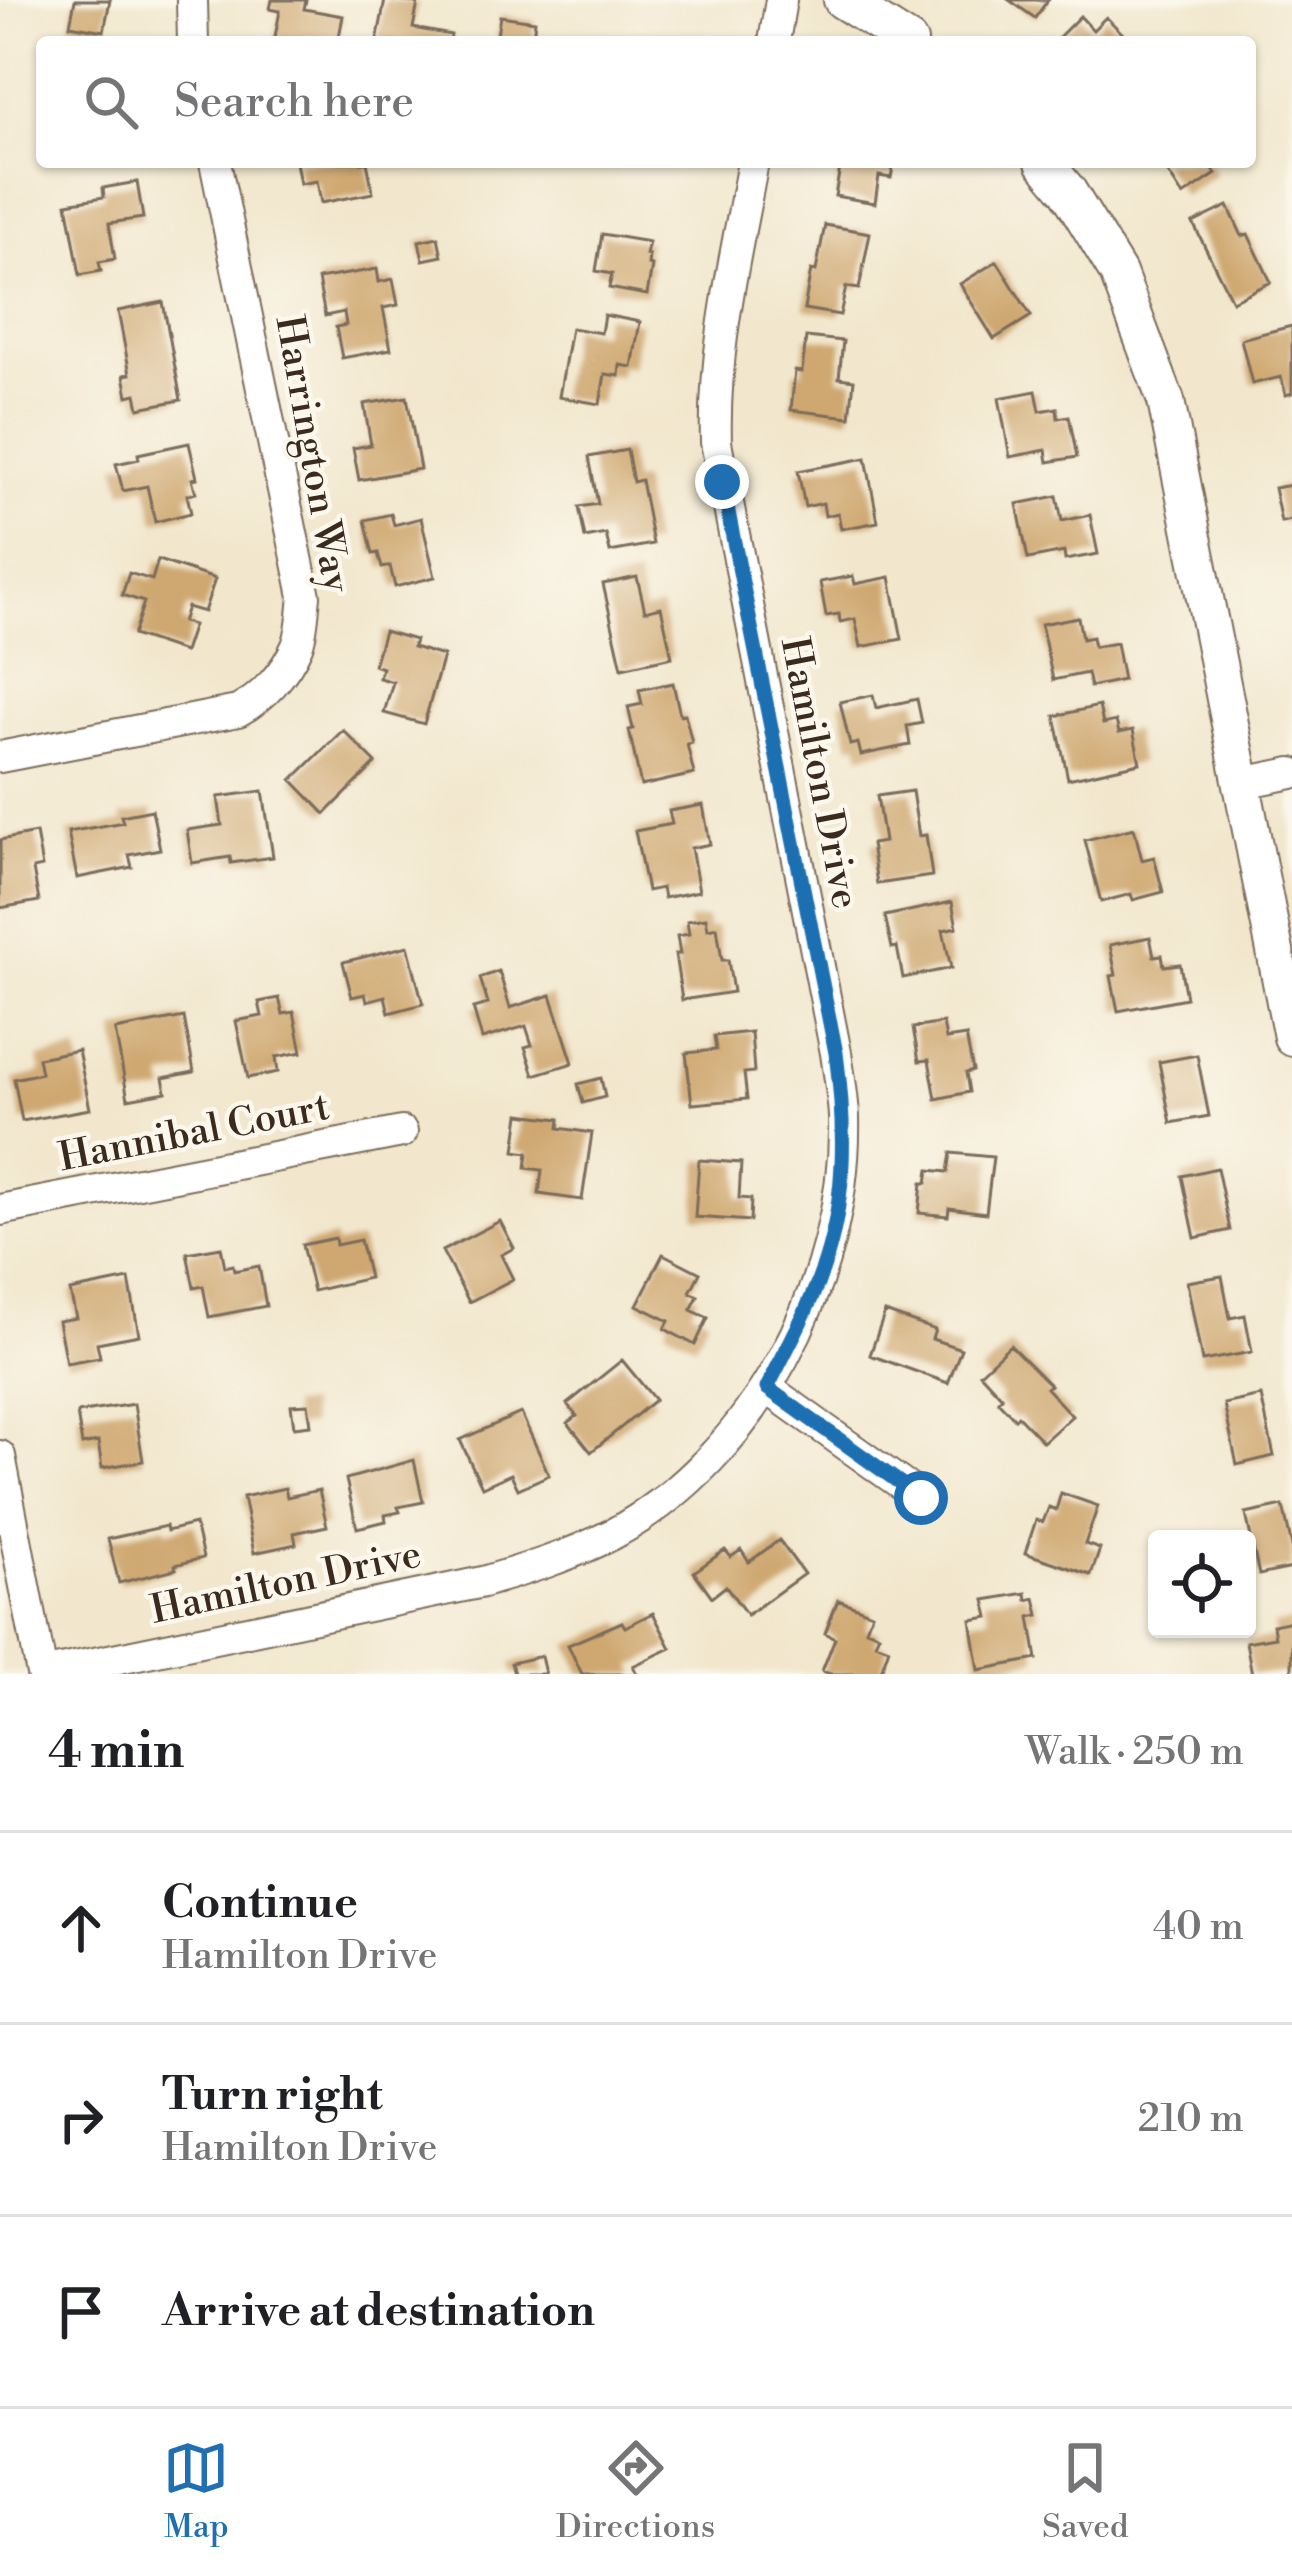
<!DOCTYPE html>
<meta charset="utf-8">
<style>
body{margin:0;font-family:"Libre Bodoni",serif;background:#f2f2f2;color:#202124}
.controls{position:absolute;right:36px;bottom:36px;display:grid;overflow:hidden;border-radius:12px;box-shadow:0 3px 9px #0004}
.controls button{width:108px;height:108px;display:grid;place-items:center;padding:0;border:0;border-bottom:3px solid #e0e0e0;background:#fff;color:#202124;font:60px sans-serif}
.stop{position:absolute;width:36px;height:36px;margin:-27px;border:9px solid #1f6fb2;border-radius:50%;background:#fff}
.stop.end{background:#1f6fb2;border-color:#fff;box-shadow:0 3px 12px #0008}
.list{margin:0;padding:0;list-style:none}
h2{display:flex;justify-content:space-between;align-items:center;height:156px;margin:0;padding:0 48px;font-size:51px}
h2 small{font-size:39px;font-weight:400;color:#757577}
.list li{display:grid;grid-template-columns:78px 1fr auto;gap:36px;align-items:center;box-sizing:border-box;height:192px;padding:0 48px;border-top:3px solid #e0e0e0}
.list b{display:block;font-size:45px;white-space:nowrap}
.list p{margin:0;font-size:39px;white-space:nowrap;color:#757577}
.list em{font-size:39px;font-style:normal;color:#757577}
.icon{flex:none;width:66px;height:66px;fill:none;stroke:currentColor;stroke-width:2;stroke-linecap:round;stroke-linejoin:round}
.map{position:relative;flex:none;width:1292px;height:1674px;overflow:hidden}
.search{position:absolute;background:#fff;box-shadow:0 3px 9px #0004;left:36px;right:36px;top:36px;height:132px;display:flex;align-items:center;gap:30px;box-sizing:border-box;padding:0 42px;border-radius:12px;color:#757577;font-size:45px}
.sheet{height:732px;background:#fff}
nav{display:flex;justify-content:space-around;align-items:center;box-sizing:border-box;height:168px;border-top:3px solid #e0e0e0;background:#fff;font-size:33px;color:#757577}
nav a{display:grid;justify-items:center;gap:6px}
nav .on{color:#1f6fb2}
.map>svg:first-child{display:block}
</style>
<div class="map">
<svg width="1292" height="1674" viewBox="0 0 1292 1674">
<rect width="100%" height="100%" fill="#fbf7ec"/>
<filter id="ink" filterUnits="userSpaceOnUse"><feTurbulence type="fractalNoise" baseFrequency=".00833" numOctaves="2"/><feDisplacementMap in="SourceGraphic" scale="24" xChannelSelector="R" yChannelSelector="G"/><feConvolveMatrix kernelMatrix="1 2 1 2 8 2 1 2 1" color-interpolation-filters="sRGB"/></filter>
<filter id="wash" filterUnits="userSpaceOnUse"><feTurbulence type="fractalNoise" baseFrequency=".004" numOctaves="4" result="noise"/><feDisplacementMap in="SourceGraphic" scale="48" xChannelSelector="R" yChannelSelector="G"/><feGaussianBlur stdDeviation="2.7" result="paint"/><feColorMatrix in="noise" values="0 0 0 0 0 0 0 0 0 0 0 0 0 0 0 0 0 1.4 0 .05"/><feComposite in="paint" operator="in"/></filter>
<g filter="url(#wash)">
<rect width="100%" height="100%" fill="#f2e7cd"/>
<g id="blocks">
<path fill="#cfa871" d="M75 0H110L104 31 70 25Z
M272 0H306L304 9 343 16 338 42H274L280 11 270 9Z
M385 0 418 3 413 28 451 35 450 42H377Z
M1009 0H1048L1035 18Z
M500 16 535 21 533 36 543 37 542 42H496Z
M1080 16 1093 30 1106 17 1131 42H1054Z
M296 162H367L373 193 321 203 317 181 300 184Z
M841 162H894L891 178 879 176 875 203 835 196Z
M1161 162H1208L1216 174 1183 196Z
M137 182 143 218 109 223 115 259 99 262 101 271 80 275 67 203 104 197 103 188Z
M1228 206 1242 236 1248 234 1271 282 1232 301 1193 223Z
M825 225 870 233 859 289 846 287 840 315 804 309 811 270 816 271Z
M602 234 649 242 646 255H649L648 265 652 266 647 295 609 288 612 274 596 271Z
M438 237 442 256 423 260 419 241Z
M997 261 1031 316 994 339 960 284Z
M377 269 379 282 393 279 398 305 383 308 391 349 342 358 336 327 346 325 344 312 325 316 318 279Z
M163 302 181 400 139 408 136 394 128 396 124 375 130 374 118 311Z
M604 315 640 322 632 367 620 365 619 376 605 374 600 404 559 397 571 328 601 333Z
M1292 326V393L1286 395 1281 377 1252 384 1241 339Z
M806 337 843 341 839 378 854 380 850 417 791 410 795 371 802 372Z
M1036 391 1040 411 1057 408 1058 418 1069 416 1077 457 1048 462 1046 450 1010 457 999 398Z
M407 397 420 469 359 480 353 448 371 445 364 404Z
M189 443 197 478 192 479 196 493 187 495 191 513 155 522 147 486 123 491 116 464 139 459 138 454Z
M627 450 633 482 641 480 653 544 610 552 606 534 585 538 579 507 598 504 589 457Z
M866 458 878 522 841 529 838 513 825 516 823 503 805 507 798 471Z
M1292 485V520L1281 522 1274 488Z
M1057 496 1062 521 1090 515 1098 554 1065 560 1064 552 1028 559 1017 504Z
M391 514 394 525 421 518 435 577 395 587 390 566 382 568 378 553 373 554 365 520Z
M158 560 215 579 204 612 187 607 182 622 193 625 184 652 133 635 144 602 122 595 129 573 152 580Z
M853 576 855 584 890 577 902 639 861 647 855 619 840 622 839 614 826 616 820 582Z
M637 577 645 611 661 607 672 657 622 668 603 584Z
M1078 617 1082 639 1092 637 1094 647 1116 643 1123 680 1090 687 1087 673 1053 680 1041 624Z
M384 631 415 640 413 647 443 656 424 724 384 713 393 682 379 678 382 668 374 665Z
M673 683 680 715 685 714 692 743 687 744 694 774 641 786 629 730 633 729 628 707 642 704 639 690Z
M873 695 876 708 917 699 922 723 907 726 910 745 861 755 858 743 850 745 840 702Z
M1099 706 1103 724 1116 721 1119 733 1133 730 1140 763 1068 779 1055 716Z
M343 730 376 763 325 814 292 780Z
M263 791 273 857 231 863 230 857 192 863 187 830 222 825 218 797Z
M912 791 919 836 926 835 932 876 877 884 871 844 884 842 877 796Z
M703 805 710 844 691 848 699 891 664 898 662 888 647 891 635 831 672 824 669 811Z
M152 810 160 849 129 855 132 867 77 878 68 832 123 822 121 816Z
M1134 828 1142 860 1154 857 1163 892 1133 900 1131 894 1101 902 1085 840Z
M36 833 42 867 33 869 39 901 0 908V840Z
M952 902 957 927 943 930 951 968 903 978 897 947 892 948 885 916Z
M706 918 708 929 717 927 722 960H728L733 992 682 1000 675 954H680L677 936 689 934 687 921Z
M1150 937 1154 956 1162 955 1164 966 1180 964 1186 998 1118 1011 1111 976 1116 975 1110 945Z
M408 946 423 1004 389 1013 385 996 367 1001 365 994 352 997 343 962Z
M499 971 510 1008 551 995 573 1063 534 1075 525 1047 532 1045 526 1026 482 1039 473 1008 488 1004 480 978Z
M279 998 283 1014 294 1012 302 1052 276 1057 278 1072 248 1078 236 1021 262 1016 259 1002Z
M184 1017 194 1072 163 1078 166 1092 128 1099 115 1030Z
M943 1023 946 1039 966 1036 973 1071 966 1073 969 1092 936 1099 929 1060 919 1061 913 1028Z
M751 1032 754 1072 744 1073 747 1099 692 1104 686 1053 716 1050 714 1036Z
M78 1050 90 1109 22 1121 14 1079 41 1073 38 1058Z
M1197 1055 1209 1116 1171 1123 1159 1062Z
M601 1078 605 1097 583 1103 578 1084Z
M520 1114 560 1119 559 1128 592 1133 582 1200 539 1194 542 1170 526 1168 528 1153 515 1151Z
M951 1153 993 1157 986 1213 949 1208 948 1216 919 1213 922 1183H927L929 1170 948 1172Z
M699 1160 741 1163 739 1198 751 1199 750 1221 695 1217Z
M1217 1168 1230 1230 1195 1238 1182 1176Z
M500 1221 514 1248 501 1255 513 1279 469 1302 442 1251Z
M335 1238 336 1245 360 1240 369 1278 313 1291 302 1245Z
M221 1247 225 1267 233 1265 234 1271 259 1266 266 1306 209 1317 203 1286 194 1288 187 1253Z
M663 1254 700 1273 690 1292 698 1296 691 1310 708 1318 695 1345 665 1329 669 1321 637 1305Z
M1222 1276 1230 1318 1245 1315 1252 1352 1202 1361 1187 1282Z
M129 1279 139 1335 97 1343 100 1357 66 1363 58 1321 76 1318 70 1291Z
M885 1312 935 1330 932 1339 961 1349 948 1383 870 1355Z
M1010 1345 1050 1385 1046 1388 1072 1416 1043 1442 1018 1416 1015 1419 998 1401 1002 1397 980 1373Z
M622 1360 655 1400 591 1452 568 1423 577 1416 567 1404Z
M1261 1396 1274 1456 1237 1465 1224 1404Z
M134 1404 143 1461 102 1468 98 1442 82 1445 77 1413Z
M308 1404 311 1425 294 1427 291 1405Z
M521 1413 549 1475 518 1489 511 1474 482 1487 460 1440Z
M414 1460 423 1502 398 1507 400 1512 385 1515 386 1521 357 1528 346 1479Z
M285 1488 287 1497 319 1490 327 1526 294 1533 296 1544 254 1553 243 1497Z
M1061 1493 1098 1506 1085 1544 1100 1549 1091 1575 1025 1553 1036 1520 1043 1522 1049 1507 1056 1510Z
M1283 1506 1292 1547V1568L1259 1575 1246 1514Z
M195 1524 203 1558 175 1565 176 1569 119 1583 108 1539 166 1526 167 1531Z
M779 1540 804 1574 747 1615 726 1586 712 1597 694 1572 725 1550 731 1557 741 1550 749 1562Z
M1026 1593 1027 1600 1035 1598 1039 1615 1030 1617 1037 1659 979 1670 971 1620 989 1617 985 1600Z
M838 1600 872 1613 866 1629 879 1634 875 1643 889 1648 880 1674H830L822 1671 835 1638 825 1633Z
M653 1613 671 1648 633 1666 637 1674H582L568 1645 622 1622 625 1627Z
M1292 1621V1674H1252L1246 1642 1275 1637 1273 1625Z
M541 1656 545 1674H514L511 1663Z"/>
</g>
</g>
<g filter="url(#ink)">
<use href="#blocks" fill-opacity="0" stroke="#7b6c5b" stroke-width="3"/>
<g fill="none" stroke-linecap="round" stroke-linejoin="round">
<defs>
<path id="minor" d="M192 0 193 42
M774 42 781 0
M0 757 238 711C264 697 285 673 297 646 303 631 303 612 305 596L215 162
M1243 783 1292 773
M0 1210 402 1132
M767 1388 921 1498
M0 1456 42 1674
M42 1674 483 1582C527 1569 570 1556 611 1535 756 1458 848 1278 844 1117 843 1096 839 1074 836 1053L716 442C713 348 736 255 753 162"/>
<path id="tertiary" d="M842 0 909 42
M1044 162 1068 191 1118 273 1166 401 1292 1037"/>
</defs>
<use href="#minor" stroke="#7b6c5b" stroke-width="34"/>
<use href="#tertiary" stroke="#7b6c5b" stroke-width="40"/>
<use href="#minor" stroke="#fff" stroke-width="30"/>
<use href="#tertiary" stroke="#fff" stroke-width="36"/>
</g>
</g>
<g fill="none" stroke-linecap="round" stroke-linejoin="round" filter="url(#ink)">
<path stroke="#1f6fb2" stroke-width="15" d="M722 482 836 1053C845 1122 847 1192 826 1259 812 1304 788 1346 767 1388L921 1498"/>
</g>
<g text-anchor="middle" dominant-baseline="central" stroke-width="9" stroke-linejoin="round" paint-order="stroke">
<g font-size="39" fill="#3b2a1e" stroke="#fbf7ec">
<text transform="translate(312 454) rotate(80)">Harrington Way</text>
<text transform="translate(819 773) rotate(79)">Hamilton Drive</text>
<text transform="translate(194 1133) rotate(-11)">Hannibal Court</text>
<text transform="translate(286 1583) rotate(-12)">Hamilton Drive</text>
</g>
</g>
</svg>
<div class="controls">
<button><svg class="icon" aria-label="locate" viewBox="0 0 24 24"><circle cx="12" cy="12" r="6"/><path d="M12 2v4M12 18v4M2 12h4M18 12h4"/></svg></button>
</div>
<div class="stop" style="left:921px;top:1498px"></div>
<div class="stop end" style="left:722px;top:482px"></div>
<div class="search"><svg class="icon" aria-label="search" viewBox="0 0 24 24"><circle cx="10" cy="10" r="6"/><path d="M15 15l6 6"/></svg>Search here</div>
</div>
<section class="sheet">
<h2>4 min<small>Walk · 250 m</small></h2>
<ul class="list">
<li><svg class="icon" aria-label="ahead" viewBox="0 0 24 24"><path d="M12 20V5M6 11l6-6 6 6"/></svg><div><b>Continue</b><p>Hamilton Drive</p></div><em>40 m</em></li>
<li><svg class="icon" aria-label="right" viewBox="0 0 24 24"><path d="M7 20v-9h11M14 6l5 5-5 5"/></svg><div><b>Turn right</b><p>Hamilton Drive</p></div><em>210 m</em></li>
<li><svg class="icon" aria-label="arrive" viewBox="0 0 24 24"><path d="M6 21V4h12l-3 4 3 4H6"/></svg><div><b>Arrive at destination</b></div></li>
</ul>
</section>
<nav>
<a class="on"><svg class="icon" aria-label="map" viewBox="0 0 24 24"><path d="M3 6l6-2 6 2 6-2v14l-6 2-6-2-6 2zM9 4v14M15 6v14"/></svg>Map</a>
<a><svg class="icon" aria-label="directions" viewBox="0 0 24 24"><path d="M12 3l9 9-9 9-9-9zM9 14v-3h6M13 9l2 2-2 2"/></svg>Directions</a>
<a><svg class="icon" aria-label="saved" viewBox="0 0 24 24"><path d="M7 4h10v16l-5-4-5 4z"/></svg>Saved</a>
</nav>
